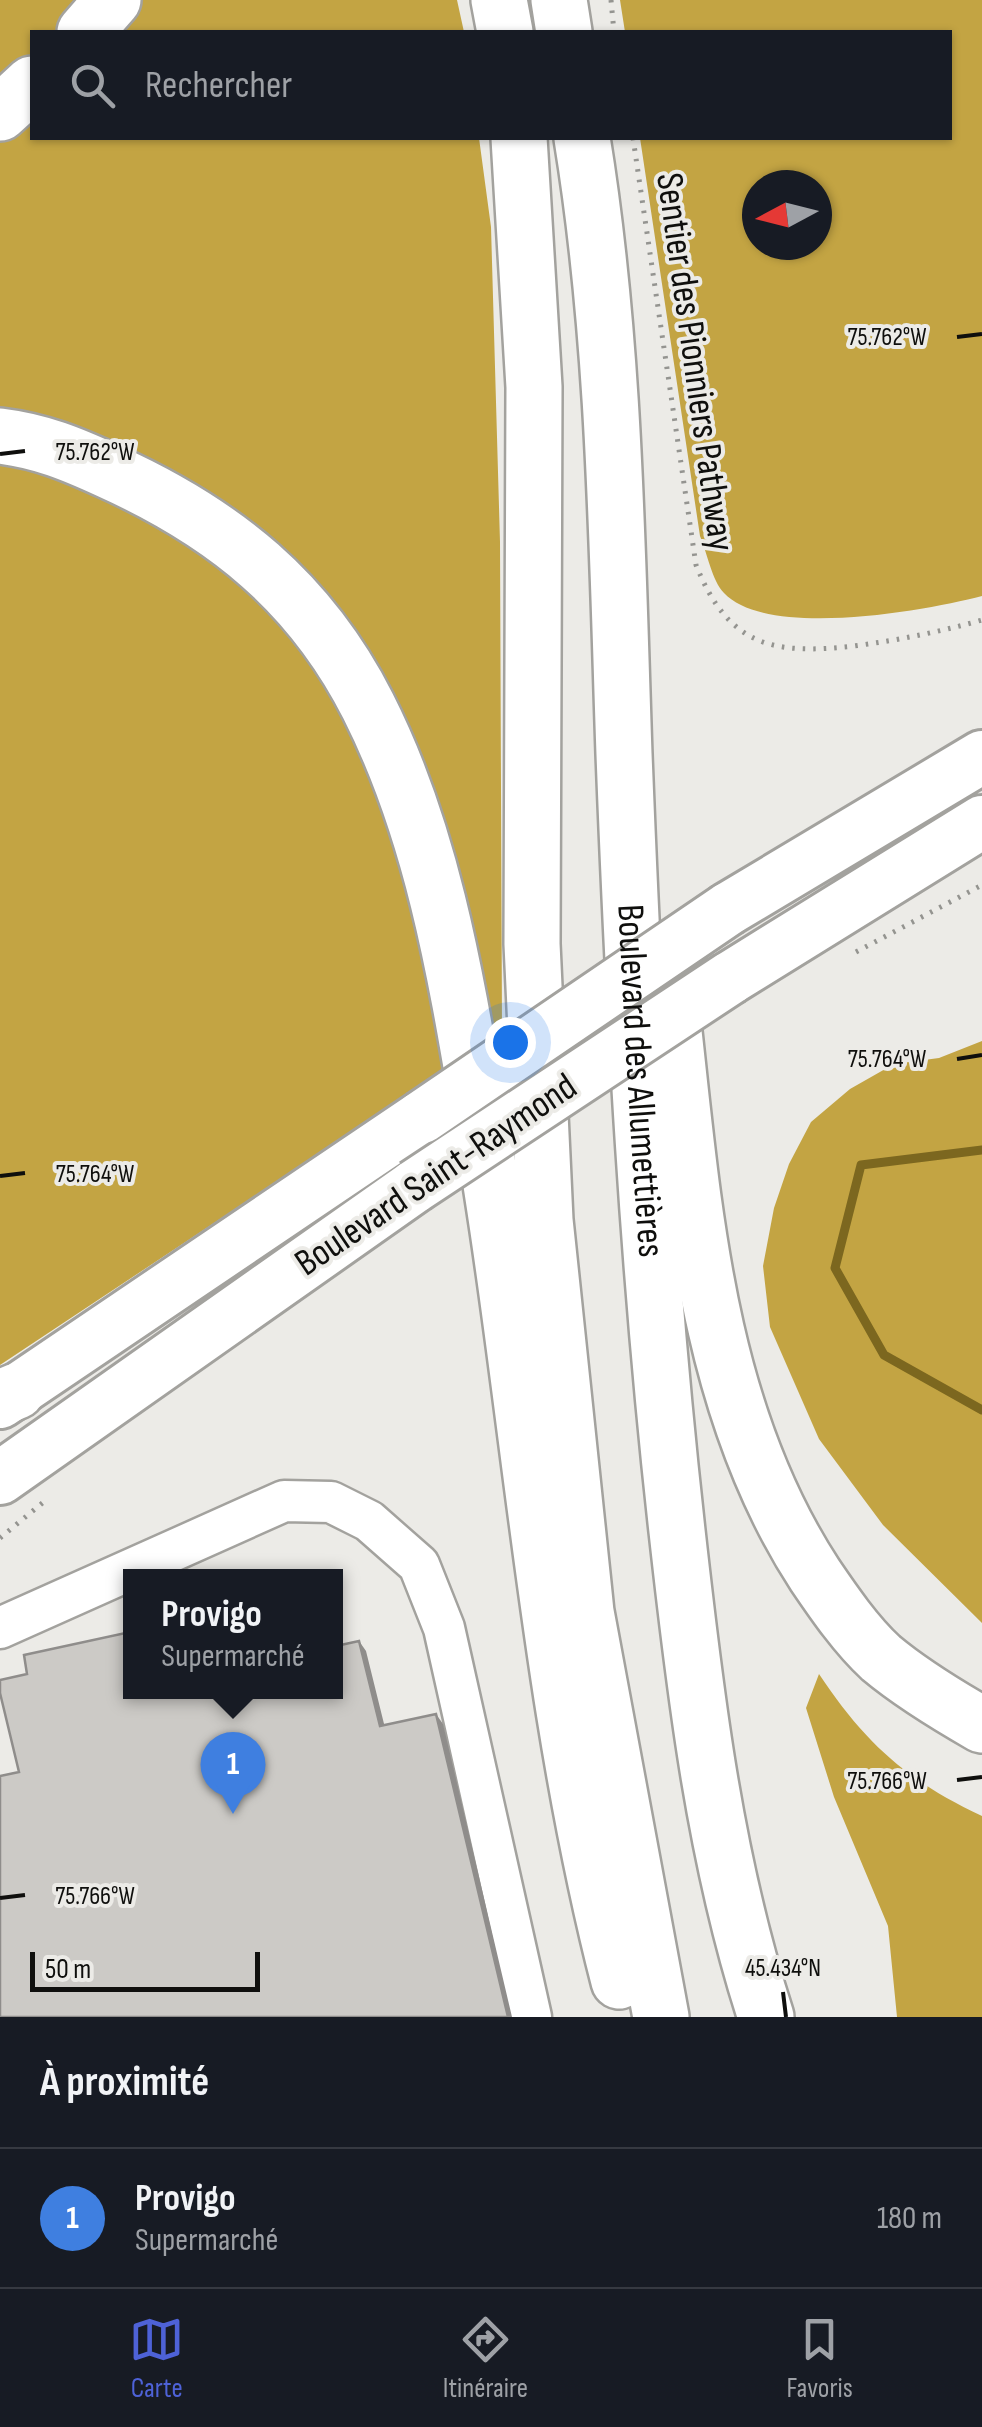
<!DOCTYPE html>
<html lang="fr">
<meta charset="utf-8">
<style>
body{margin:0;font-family:"Sofia Sans Condensed",sans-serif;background:#20242c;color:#f1f3f6}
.compass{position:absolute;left:742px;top:170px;width:90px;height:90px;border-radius:50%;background:#171b24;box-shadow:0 2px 8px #0004;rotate:263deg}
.scale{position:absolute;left:30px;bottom:25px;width:230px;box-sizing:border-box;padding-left:10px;border:5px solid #0f0f0d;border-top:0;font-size:28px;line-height:35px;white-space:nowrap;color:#0f0f0d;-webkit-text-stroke:8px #ecebe7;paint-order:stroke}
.you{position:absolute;left:510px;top:1042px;width:35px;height:35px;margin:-25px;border:8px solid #fff;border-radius:50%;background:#1a73e8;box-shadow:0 0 0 15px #1a73e833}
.badge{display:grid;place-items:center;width:65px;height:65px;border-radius:50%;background:#4e62d7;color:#fff;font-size:32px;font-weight:700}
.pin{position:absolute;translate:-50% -82px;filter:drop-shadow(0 2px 5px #0008)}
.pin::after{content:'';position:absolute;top:52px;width:35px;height:30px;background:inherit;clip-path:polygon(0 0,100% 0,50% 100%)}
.popup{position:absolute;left:123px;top:1569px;width:220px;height:130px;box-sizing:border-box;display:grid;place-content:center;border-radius:0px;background:#171b24;filter:drop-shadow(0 2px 8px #0005);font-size:32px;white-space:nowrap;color:#9ea1a6}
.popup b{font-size:38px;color:#f1f3f6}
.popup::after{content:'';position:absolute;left:50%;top:100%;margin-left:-20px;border:20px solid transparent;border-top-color:#171b24}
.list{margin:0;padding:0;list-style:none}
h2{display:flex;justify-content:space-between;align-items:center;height:130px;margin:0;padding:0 40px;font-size:42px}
h2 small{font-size:32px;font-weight:400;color:#9ea1a6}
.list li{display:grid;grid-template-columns:65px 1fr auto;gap:30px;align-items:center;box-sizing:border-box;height:140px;padding:0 40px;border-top:2px solid #363941}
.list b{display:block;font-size:38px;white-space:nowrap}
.list p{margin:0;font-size:32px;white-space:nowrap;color:#9ea1a6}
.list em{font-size:32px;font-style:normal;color:#9ea1a6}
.icon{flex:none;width:55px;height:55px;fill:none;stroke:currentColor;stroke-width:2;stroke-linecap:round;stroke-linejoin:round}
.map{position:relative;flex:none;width:982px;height:2017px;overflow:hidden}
.search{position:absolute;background:#171b24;box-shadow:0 2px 8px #0004;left:30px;right:30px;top:30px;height:110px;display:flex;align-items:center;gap:25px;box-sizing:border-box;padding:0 35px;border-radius:0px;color:#9ea1a6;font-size:38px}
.sheet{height:270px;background:#171b24}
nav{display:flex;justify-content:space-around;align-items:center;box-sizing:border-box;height:140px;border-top:2px solid #363941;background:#171b24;font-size:28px;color:#9ea1a6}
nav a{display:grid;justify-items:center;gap:5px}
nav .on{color:#4e62d7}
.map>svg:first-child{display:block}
</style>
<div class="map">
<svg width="982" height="2017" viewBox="0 0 982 2017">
<rect width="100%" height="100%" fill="#ecebe7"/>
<path fill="#c3a443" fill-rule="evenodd" d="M0 0H457L464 32H32V138H479L491 227 500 542 502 1032 0 1365Z
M620 0H982V596C925 611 767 639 724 593 712 581 707 552 700 536L640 138H950V32H625ZM817 185V245H757V185Z
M982 1041V1623L883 1525 819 1439 770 1327 763 1266 774 1208 789 1164 811 1122 850 1089 894 1064 939 1058Z
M819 1674C865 1743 907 1781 982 1816V2017H897L888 1926 834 1797 806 1708Z"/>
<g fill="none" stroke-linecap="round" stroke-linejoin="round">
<path stroke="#7c671f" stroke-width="9" d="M982 1150 861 1165 835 1268 884 1355 982 1410"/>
<defs>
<path id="minor" d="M0 1628 284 1501 331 1502 369 1521 419 1565 444 1628 531 2017"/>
<path id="major" d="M728 909 982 757
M730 978 982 822
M0 1402 422 1117
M0 1478 415 1186"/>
<g id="highway">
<path d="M499 0 505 32"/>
<path d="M559 0 564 32"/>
<path d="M85 32 113 0"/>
<path d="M0 113 32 84"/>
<path d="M519 138 534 387 532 944 545 1220 586 1612 661 2017"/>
<path id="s1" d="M582 138C615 340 617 549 624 754 634 1014 648 1272 677 1531 695 1693 715 1861 766 2017"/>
<path d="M0 436C41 441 72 454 109 471 224 523 310 592 368 706 433 834 456 977 480 1118 530 1405 546 1698 619 1981"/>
<path d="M667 970C692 1176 698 1396 815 1575 834 1603 856 1635 881 1658 912 1684 947 1705 982 1725"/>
<path d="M0 1398 17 1391"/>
</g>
</defs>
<use href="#minor" stroke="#a3a29e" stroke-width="45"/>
<use href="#major" stroke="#a3a29e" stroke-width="58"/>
<use href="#highway" stroke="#a3a29e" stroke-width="60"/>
<path stroke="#949490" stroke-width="5" stroke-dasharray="2.5 8" stroke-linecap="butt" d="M611 0 614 32
M633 138 696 565C729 647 773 655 854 646 899 640 939 632 982 620
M856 952 982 885
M0 1538 46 1500"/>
<use href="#minor" stroke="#fff" stroke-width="40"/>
<use href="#major" stroke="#fff" stroke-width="52"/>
<use href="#highway" stroke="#fff" stroke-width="55"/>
<defs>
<path id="major-bridge" d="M422 1117 728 909
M415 1186 730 978"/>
</defs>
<use href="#major-bridge" stroke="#a3a29e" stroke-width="58" stroke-linecap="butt"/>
<use href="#major-bridge" stroke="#fff" stroke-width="52"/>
</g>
<path fill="#8f8d8b" d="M359 1641 366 1651 387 1736 380 1726Z
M436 1714 443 1724 512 2017H508Z"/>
<path fill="#cccac6" stroke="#8f8d8b" stroke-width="2.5" d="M130 1632V1692H336V1646L359 1641 380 1726 436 1714 508 2017H0V1776L19 1772 0 1693V1680L27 1674 24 1655Z"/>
<path fill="none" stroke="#0f0f0d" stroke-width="4" d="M957 337 982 334M0 454 25 451M957 1059 982 1055M0 1176 25 1173M957 1780 982 1777M0 1898 25 1895M783 1992 786 2017"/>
<g text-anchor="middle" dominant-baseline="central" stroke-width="8" stroke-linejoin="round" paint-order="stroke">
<g font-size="38" fill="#0f0f0d" stroke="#ecebe7">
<text transform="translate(695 362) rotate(82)">Sentier des Pionniers Pathway</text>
<text stroke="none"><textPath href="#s1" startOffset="945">Boulevard des Allumettières</textPath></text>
<text transform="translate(436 1175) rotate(-34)">Boulevard Saint-Raymond</text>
</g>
</g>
<g font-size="25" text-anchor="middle" fill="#0f0f0d" stroke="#ecebe7" stroke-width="8" stroke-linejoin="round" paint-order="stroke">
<text x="887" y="345">75.762°W</text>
<text x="95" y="460">75.762°W</text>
<text x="887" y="1067">75.764°W</text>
<text x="95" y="1182">75.764°W</text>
<text x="887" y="1789">75.766°W</text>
<text x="95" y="1904">75.766°W</text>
<text x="783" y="1976">45.434°N</text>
</g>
</svg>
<svg class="compass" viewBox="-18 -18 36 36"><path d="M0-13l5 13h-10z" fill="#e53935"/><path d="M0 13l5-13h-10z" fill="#9ea1a6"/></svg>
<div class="scale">50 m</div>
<div class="you"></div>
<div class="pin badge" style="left:233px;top:1814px;background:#3f7fe0">1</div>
<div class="popup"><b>Provigo</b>Supermarché</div>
<div class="search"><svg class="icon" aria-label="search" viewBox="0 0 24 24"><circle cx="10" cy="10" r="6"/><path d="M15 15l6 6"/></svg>Rechercher</div>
</div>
<section class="sheet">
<h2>À proximité<small></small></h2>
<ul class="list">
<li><span class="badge" style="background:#3f7fe0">1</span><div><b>Provigo</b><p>Supermarché</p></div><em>180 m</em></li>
</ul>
</section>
<nav>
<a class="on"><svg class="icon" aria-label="map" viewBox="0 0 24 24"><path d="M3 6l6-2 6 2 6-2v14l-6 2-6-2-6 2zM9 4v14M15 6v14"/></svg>Carte</a>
<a><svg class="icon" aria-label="directions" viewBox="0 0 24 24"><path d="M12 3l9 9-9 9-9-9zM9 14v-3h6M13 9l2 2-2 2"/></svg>Itinéraire</a>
<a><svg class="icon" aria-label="saved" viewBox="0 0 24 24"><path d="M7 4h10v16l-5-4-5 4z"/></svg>Favoris</a>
</nav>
